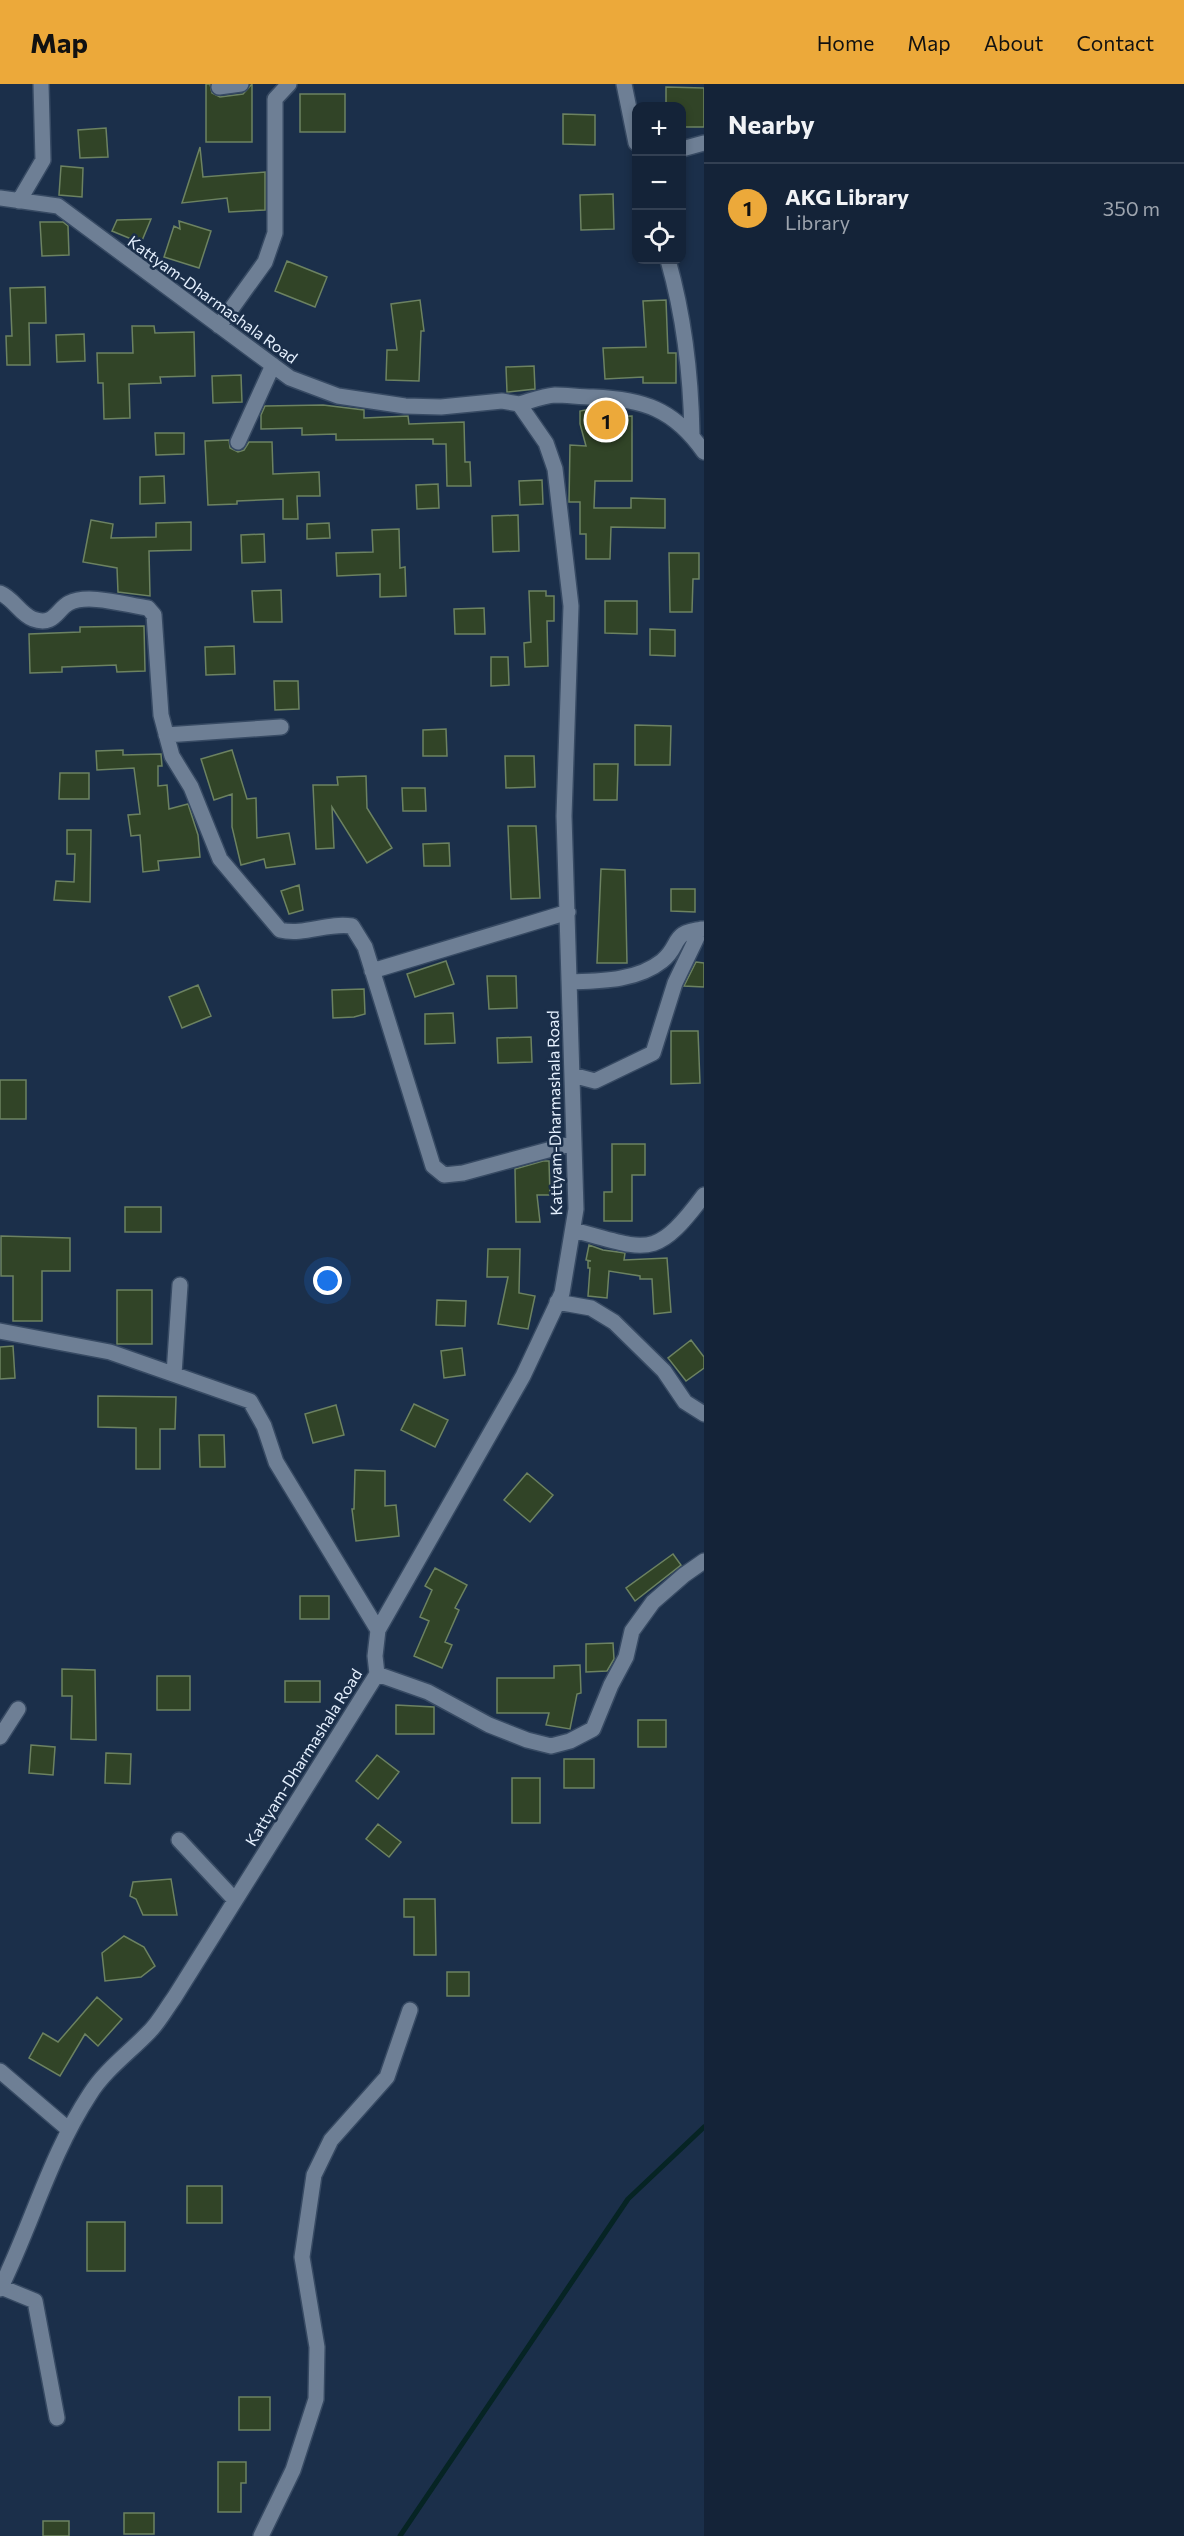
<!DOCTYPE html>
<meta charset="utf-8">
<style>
body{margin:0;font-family:Commissioner,sans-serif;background:#1d2b40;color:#f1f3f6}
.controls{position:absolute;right:18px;top:18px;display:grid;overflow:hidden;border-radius:12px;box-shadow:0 3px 9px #0003}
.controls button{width:54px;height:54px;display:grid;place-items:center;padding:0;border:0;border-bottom:2px solid #334053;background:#142338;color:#f1f3f6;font:30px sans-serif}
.you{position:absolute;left:328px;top:1197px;width:21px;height:21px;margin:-15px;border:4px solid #fff;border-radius:50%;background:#1a73e8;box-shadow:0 0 0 9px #1a73e833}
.badge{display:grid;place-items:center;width:39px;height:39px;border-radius:50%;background:#eca93a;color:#111;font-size:20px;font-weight:700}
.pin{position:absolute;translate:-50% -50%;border:3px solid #fff;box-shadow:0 2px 6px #0006}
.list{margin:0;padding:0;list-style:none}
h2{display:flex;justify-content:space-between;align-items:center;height:78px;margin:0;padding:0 24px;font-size:26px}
h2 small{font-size:20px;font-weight:400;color:#9da4ae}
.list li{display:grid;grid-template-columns:39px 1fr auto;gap:18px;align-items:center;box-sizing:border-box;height:90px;padding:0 24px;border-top:2px solid #334053}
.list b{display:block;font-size:22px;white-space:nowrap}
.list p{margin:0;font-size:20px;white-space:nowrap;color:#9da4ae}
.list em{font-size:20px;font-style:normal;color:#9da4ae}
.icon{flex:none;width:33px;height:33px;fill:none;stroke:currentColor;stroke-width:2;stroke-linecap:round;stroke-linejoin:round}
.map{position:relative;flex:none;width:704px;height:2452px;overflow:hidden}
header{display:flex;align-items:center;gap:36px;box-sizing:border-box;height:84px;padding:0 30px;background:#eca93a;color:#111}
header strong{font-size:28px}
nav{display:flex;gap:33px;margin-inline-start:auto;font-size:21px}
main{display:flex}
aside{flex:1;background:#142338}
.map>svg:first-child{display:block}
</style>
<header>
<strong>Map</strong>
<nav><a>Home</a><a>Map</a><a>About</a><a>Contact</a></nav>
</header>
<main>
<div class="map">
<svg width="704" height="2452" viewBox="0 0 704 2452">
<rect width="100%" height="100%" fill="#1b2f4a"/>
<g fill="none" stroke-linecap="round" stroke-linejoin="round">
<path stroke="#062424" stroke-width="5" d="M400 2452 628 2115 704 2043"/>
</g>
<path fill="#314427" stroke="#6c8261" stroke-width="1.5" d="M206 0H210L212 9 220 13 243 10 252 0V58H206Z
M666 3 704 4V43H681V22H666Z
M300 10H345V48H300Z
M563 30 595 31V61L563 60Z
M106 44 108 73 80 74 78 46Z
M200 63 203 93 265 88V126L229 128 227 114 182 119Z
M61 82 83 84 82 113 59 111Z
M613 110 614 145 581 146 580 111Z
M151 135 141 159 112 147 117 136Z
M179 137 211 147 199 184 164 173 174 142 180 145Z
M40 138H63L68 142 69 171 42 172Z
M287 177 327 193 315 223 275 207Z
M45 203 46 239H29L30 281H7L6 252H12L10 204Z
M420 216 424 247H421L419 297 386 296 387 266H397L391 220Z
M666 216 668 269H676V299H643V293L605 295 603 264 646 263 643 217Z
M132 242H154L155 249 194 248 195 292 160 293 161 299 129 300 130 334 104 335 103 299H98L97 269H133Z
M84 250 85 277 57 278 56 251Z
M534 282 535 305 507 308 506 283Z
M241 291 242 318 213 319 212 292Z
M323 321 364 326V334L408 332 409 340 464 338 465 378H470L471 402H447L446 360H433V355L336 356V350L302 351V344L261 345V331L265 322Z
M590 325 594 333 632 332V397H595L594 424H631V414L665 415V444L611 443 610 475H586V450H580V418H569L570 361 586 362 580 340V327Z
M155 349H184V370L156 371Z
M229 356 230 364 238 368 244 366 249 358H272L273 390 319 388 320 412H297L298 435H283V415L237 417V420L208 421 205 357Z
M164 392 165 419 140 420V393Z
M542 396 543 420 520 421 519 397Z
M438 400 439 424 417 425 416 401Z
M518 431 519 467 493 468 492 432Z
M91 436 113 440 111 454 156 453V439L191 438V466L149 467 150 512 118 508 117 484 83 478Z
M329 439 330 454 307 455V440Z
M399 445 400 484 405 483 406 512 380 513V490L337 492 336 469 373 468 372 446Z
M264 450 265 478 242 479 241 451Z
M669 469H699V495H693L692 528H670Z
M281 506 282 538H254L252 507Z
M529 507H546V512H554V537H547L548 582 525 583 524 559 531 558Z
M605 517H637V550L605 549Z
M484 524 485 550H455L454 525Z
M144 542 145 587 117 588 116 581 62 583V588L30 589 29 550 80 548V543Z
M650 545 675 546V572L650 571Z
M234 562 235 590 206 591 205 563Z
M491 573H508L509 601 491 602Z
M274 597H298L299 625 275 626Z
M635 641 671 642 670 681H635Z
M446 645 447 672H423V646Z
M123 666V671L161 670 162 682H158V702L167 701 169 725 188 720 198 751 200 773 158 777 159 786 143 788 140 751 131 752 128 731 140 730 134 684 97 686 96 667Z
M232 666 247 715 256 714 257 754 289 749 295 780 266 784 264 775 241 781 232 743V710L214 716 201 675Z
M505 672H534L535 703 506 704Z
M594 680H618L617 716H594Z
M60 689H89V715H59Z
M366 692 367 724 392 764 367 779 332 723 334 764 316 765 313 701H338L337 693Z
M402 704H425L426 727H403Z
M508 742H536L540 814 511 815Z
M67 746H91L90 818 54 816 56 797 74 798 75 770H67Z
M449 759 450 782H424L423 760Z
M601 785 625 786 627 879H597Z
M299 801 303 826 289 830 281 807Z
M671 805H695V828L671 827Z
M446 877 454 900 415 913 407 890Z
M696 878 704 879V903L684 902Z
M487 892H516L517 924 489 925Z
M198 901 211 932 182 944 169 913Z
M364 905 365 930 354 933 333 934 332 906Z
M453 929 455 959 425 960V930Z
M671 947H698L700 999 671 1000Z
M531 953 532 978 498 979 497 954Z
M0 996H26V1035H0Z
M612 1060H645V1091H632V1137H604V1108H612Z
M543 1077H549L550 1111H537L540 1138H516L515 1085Z
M125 1123H161V1148H125Z
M1 1152 70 1154V1187H42V1237H13V1192H1Z
M589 1161 603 1166 625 1169 624 1176 667 1174 671 1228 654 1230 652 1195H640V1192L609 1187 607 1214 588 1212 590 1184H588V1177H591L586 1176Z
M488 1165H520L519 1209 535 1212 528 1245 498 1240 508 1193H487Z
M117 1206H152V1260H117Z
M437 1216 466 1217 465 1242 436 1241Z
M691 1256 704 1273V1284L686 1297 668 1274Z
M13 1262 15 1294 0 1295V1263Z
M462 1264 465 1291 444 1294 441 1267Z
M98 1312 176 1313 175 1345H160V1385H136V1344L98 1343Z
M414 1320 448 1336 435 1363 401 1346Z
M336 1321 344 1351 313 1359 305 1330Z
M199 1351H224L225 1383H200Z
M355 1386 385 1387V1422L396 1421 399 1452 356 1457 352 1425H354Z
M527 1389 553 1411 530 1438 504 1416Z
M673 1470 681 1481 635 1517 626 1504Z
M435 1484 467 1501 455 1524 459 1526 445 1558 452 1561 442 1584 414 1572 429 1537 420 1533 432 1506 425 1502Z
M300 1512H329V1535H300Z
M613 1559 614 1575 607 1587 586 1588V1560Z
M580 1581 581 1609 577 1610 570 1645 546 1641 549 1629H497V1594H554V1582Z
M62 1585 95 1586 96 1656 71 1655 72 1612H62Z
M157 1592H190V1626H157Z
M285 1597H320V1618H285Z
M396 1621 434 1623V1650H396Z
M638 1636H666V1663H638Z
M31 1661 55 1663 53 1691 29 1689Z
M106 1669 131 1670 130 1700 105 1699Z
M377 1671 399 1688 378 1715 356 1697Z
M564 1675H594V1704H564Z
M512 1694H540V1739H512Z
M378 1740 401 1758 389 1773 366 1755Z
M171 1795 177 1831H143L136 1815 130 1812 133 1798Z
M404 1815H435L436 1871H414V1833H404Z
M124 1852 144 1863 155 1882 141 1893 105 1897 102 1869Z
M447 1888H469V1912H447Z
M97 1913 122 1935 98 1962 85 1950 60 1992 29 1974 43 1949 58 1958Z
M187 2102H222V2139H187Z
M87 2138H125V2187H87Z
M239 2313H270V2346H239Z
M218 2378H246V2399H241V2428H218Z
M124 2429H154V2450H124Z
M43 2437H69V2452H43Z"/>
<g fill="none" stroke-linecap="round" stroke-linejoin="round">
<defs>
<path id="minor" d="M624 0 636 59
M219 3 241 0
M682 65 704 59
M0 114 58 122 290 294 338 312 405 322 441 323 502 317 519 320 546 359 555 385 571 522 564 732 576 1125 562 1209 523 1292 378 1546 375 1572 377 1590 174 1914C166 1925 159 1938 150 1947 130 1968 105 1986 90 2010 50 2071 32 2140 0 2205
M19 117 43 76 41 0
M668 176C684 232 691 292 692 351
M219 242 265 178 275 149V15L289 0
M519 320C530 317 543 312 555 311 567 311 580 313 593 313 643 315 674 325 704 368
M238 358 273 281
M0 509C13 514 20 530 33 535 54 543 57 525 69 519 88 509 126 521 148 524L154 531 161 631 172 672 191 703 220 775 280 846C304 852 328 838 352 842L365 863 433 1082 444 1091 463 1089 574 1059
M166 651 281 643
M372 887 568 828
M570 898C600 897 637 897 662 877 682 861 669 848 704 845
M572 991 595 997 653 969 675 899 701 845
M573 1146C647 1165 654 1178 704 1111
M557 1218 591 1224 614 1238 664 1287 685 1318 704 1330
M0 1247 110 1268 250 1317 264 1342 276 1378 378 1546
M174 1290 180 1201
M377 1590 428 1608 489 1641 527 1656 551 1662 570 1657 593 1645 611 1601 626 1573 632 1547 653 1518 684 1491 704 1477
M0 1653 18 1625
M179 1756 234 1815
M0 1987 68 2045
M1 2203 35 2217 57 2334
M261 2452 293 2386 316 2315 317 2263 302 2173 314 2091 331 2056 387 1993 410 1926"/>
</defs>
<use href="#minor" stroke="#374a63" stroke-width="18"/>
<use href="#minor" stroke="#6e7f95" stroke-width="15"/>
</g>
<g text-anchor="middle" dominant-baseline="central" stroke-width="5" stroke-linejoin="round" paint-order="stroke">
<g font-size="16" fill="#e5f0fe" stroke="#1b2f4a">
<text transform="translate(213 215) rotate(36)">Kattyam-Dharmashala Road</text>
<text transform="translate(554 1029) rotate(-91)">Kattyam-Dharmashala Road</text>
<text transform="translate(303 1673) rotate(-58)">Kattyam-Dharmashala Road</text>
</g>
</g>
</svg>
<div class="controls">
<button>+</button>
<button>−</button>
<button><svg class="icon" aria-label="locate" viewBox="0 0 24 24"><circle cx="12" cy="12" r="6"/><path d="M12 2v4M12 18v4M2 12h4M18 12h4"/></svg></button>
</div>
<div class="you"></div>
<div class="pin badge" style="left:606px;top:336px">1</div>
</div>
<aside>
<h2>Nearby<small></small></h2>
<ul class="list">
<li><span class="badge">1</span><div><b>AKG Library</b><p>Library</p></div><em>350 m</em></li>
</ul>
</aside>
</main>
